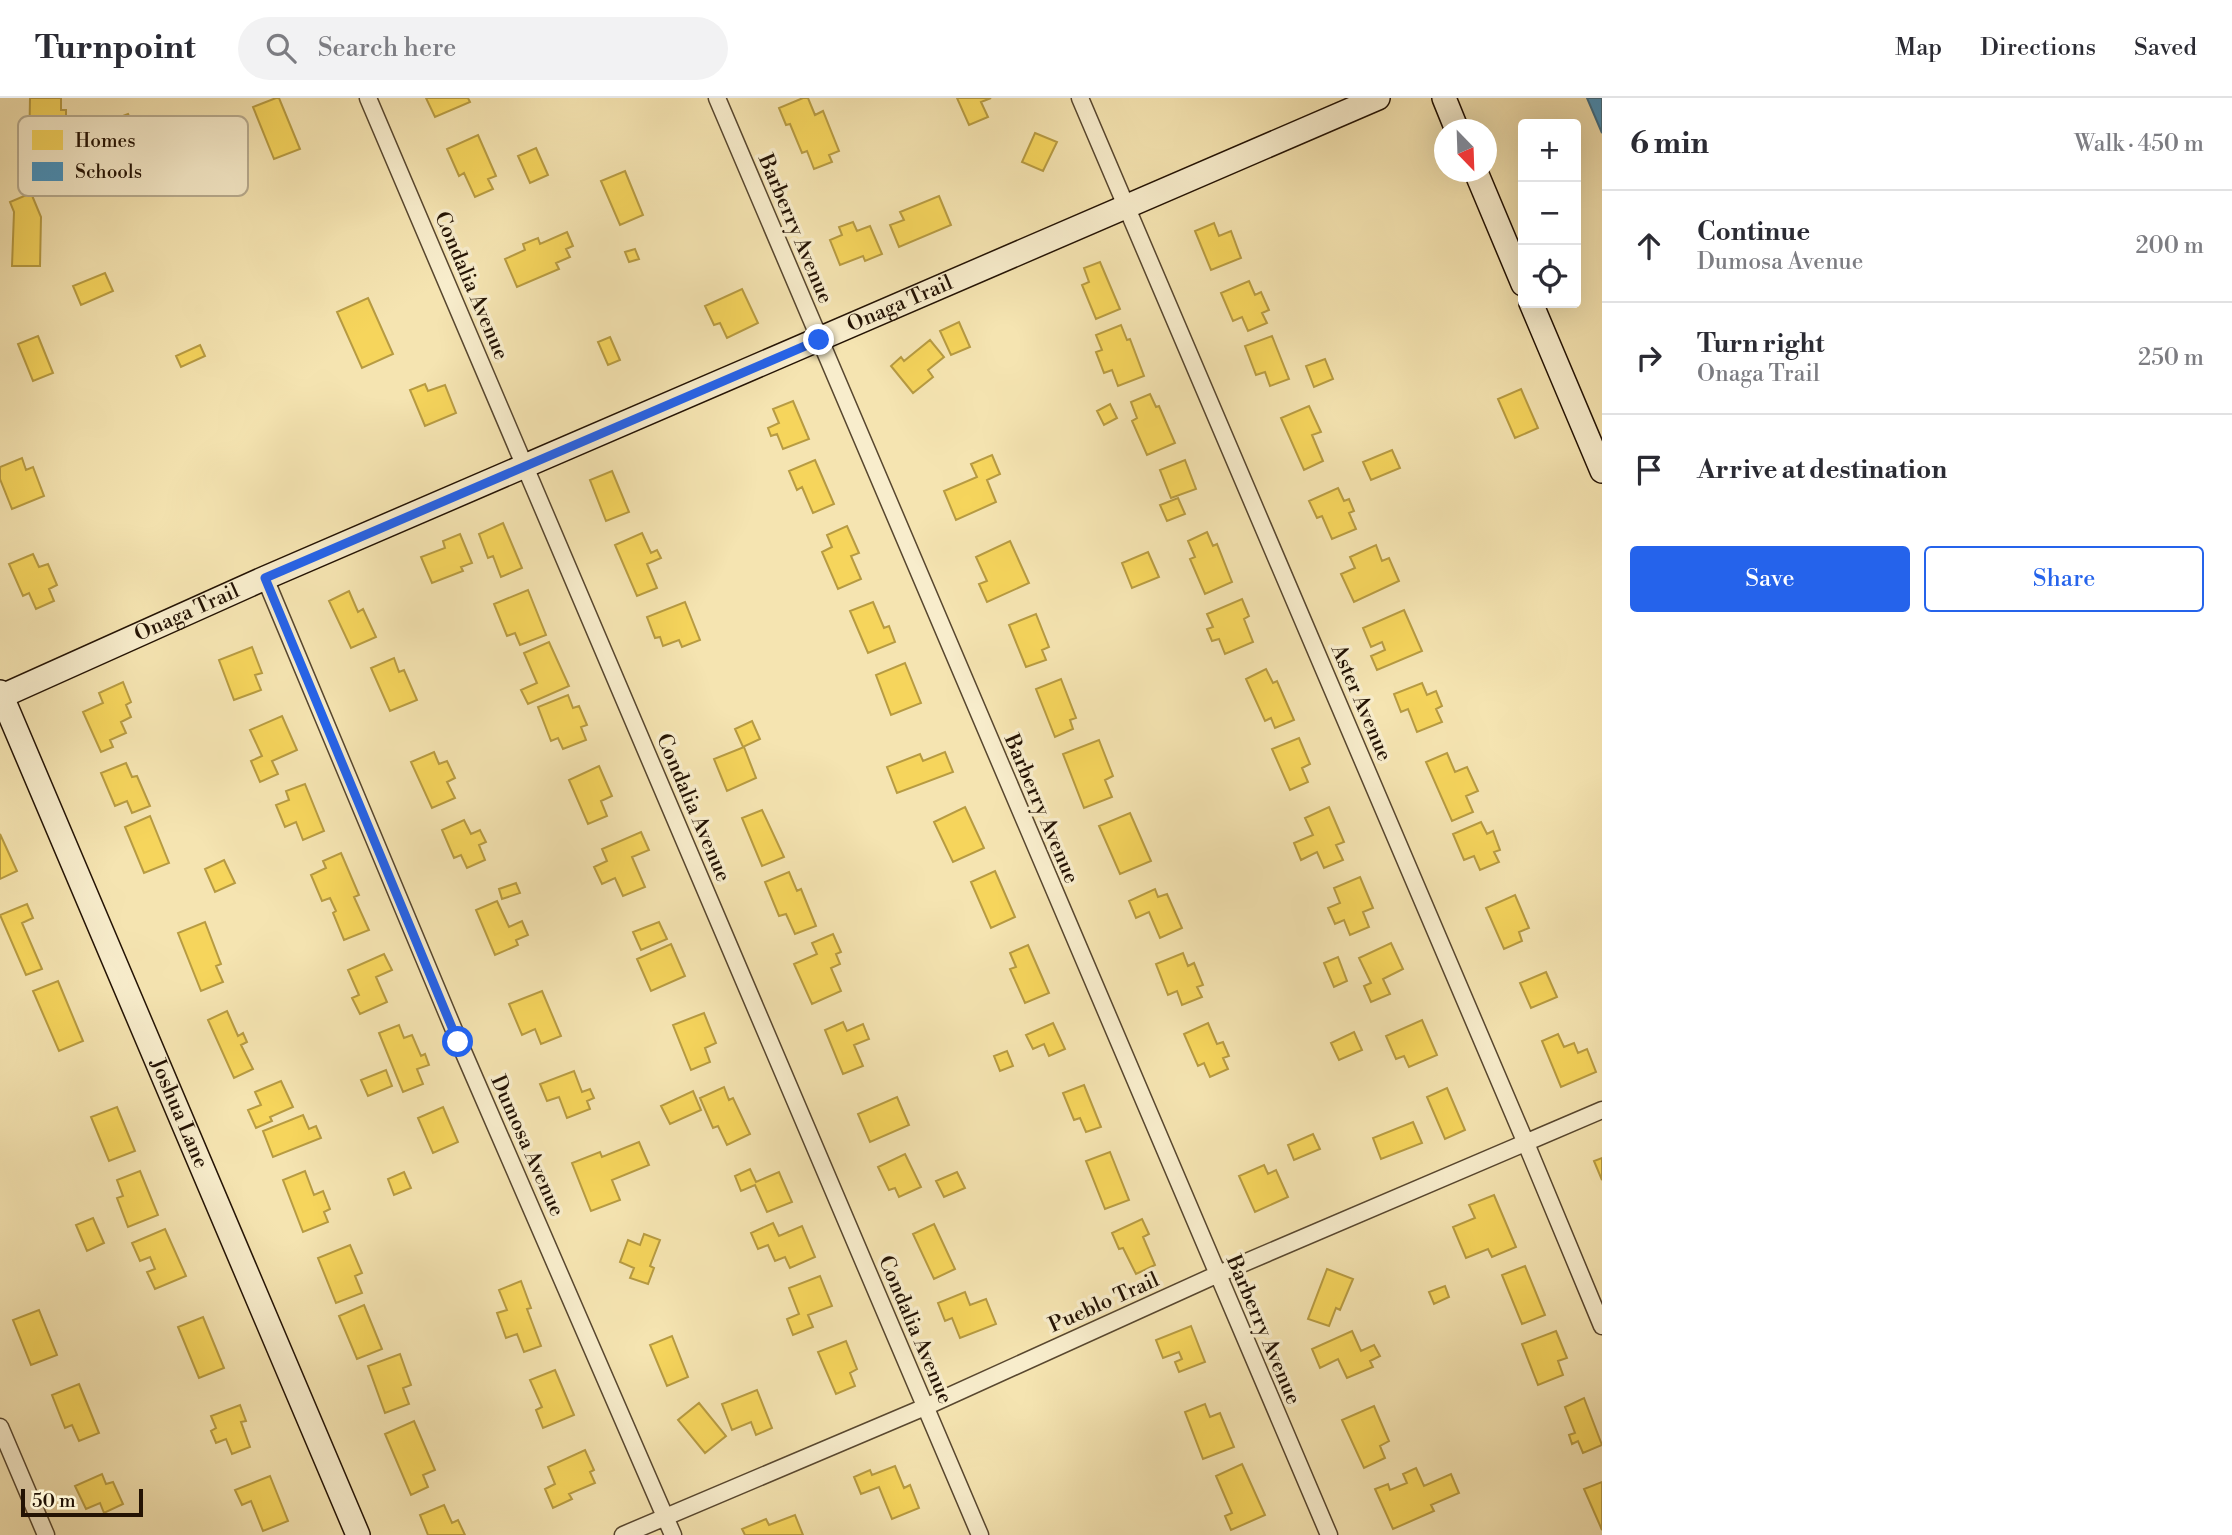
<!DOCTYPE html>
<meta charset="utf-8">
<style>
body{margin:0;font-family:"Libre Bodoni",serif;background:#f2f2f3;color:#2b2b33}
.controls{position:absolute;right:21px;top:21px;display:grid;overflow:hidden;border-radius:7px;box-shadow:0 7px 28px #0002}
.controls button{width:63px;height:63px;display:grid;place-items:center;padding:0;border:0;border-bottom:2px solid #e1e1e2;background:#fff;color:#2b2b33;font:35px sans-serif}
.compass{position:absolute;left:1434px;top:21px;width:63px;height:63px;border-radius:50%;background:#fff;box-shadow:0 7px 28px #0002;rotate:157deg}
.scale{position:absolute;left:21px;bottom:18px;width:122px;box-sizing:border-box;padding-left:7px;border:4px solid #241304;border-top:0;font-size:19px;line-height:24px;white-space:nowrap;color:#241304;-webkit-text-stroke:5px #f8edcc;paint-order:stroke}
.stop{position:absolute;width:21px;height:21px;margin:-16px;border:5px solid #2563eb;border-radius:50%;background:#fff}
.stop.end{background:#2563eb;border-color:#fff;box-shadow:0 2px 7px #0008}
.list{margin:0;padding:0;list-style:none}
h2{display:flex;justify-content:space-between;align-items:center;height:91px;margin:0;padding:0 28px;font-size:30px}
h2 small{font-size:23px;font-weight:400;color:#7c7c81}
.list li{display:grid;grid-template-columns:46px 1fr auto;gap:21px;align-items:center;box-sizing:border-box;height:112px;padding:0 28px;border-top:2px solid #e1e1e2}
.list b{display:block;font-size:26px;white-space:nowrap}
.list p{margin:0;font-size:23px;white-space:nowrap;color:#7c7c81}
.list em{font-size:23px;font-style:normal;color:#7c7c81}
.actions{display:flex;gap:14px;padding:21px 28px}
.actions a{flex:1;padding:16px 0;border:2px solid #2563eb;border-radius:7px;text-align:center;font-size:24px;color:#2563eb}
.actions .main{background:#2563eb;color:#fff}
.icon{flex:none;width:38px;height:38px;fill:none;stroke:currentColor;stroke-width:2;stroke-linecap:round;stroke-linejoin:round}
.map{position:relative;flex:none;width:1602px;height:1437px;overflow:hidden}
header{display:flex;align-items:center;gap:42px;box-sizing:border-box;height:98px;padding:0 35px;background:#fff;border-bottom:2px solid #e1e1e2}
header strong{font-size:33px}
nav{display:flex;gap:38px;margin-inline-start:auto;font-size:24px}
.search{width:490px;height:63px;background:#f2f2f3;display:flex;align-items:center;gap:18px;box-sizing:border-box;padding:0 24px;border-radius:38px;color:#7c7c81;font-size:26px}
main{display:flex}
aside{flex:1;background:#fff}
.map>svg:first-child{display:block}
</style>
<header>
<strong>Turnpoint</strong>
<div class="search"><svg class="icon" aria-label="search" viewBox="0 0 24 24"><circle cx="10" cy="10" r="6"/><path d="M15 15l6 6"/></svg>Search here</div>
<nav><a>Map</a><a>Directions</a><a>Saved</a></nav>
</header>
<main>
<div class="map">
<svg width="1602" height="1437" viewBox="0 0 1602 1437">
<rect width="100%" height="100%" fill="#f5e4b1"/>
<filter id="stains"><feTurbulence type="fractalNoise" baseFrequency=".00286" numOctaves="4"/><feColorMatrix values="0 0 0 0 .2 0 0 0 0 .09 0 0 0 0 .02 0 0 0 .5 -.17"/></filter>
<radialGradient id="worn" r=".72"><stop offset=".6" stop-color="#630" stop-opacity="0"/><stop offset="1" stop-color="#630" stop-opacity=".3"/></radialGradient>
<path fill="#f6d55c" stroke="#b79b42" stroke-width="2" d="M30 0H61V12H66V38H56V56L29 57Z
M276 0H279L300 51 274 61 253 9Z
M426 0H468L470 4 435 19Z
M803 0H808L815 17 823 13 839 53 829 57 832 64 814 71 807 53 802 55 790 26 786 27 779 10Z
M957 0H991L981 4 988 19 969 27Z
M128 16 135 32 119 39 112 22Z
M1035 35 1057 44 1043 73 1022 64Z
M478 37 496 78 488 81 493 91 475 99 464 75 459 78 447 51Z
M536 50 548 77 530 85 518 58Z
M625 73 643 117 620 127 601 83Z
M31 95 41 119 40 168H12L14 114 10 104Z
M939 98 951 127 899 149 890 127 904 122 900 114Z
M853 124 857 133 870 128 882 156 865 163 863 158 840 167 830 142 842 137 839 129Z
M1214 125 1219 138 1231 133 1241 160 1211 172 1195 133Z
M567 134 573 148 566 151 570 159 556 165 559 171 517 189 505 161 525 152 523 146 538 140 540 146Z
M635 151 639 161 629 164 625 154Z
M1100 164 1120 211 1096 221 1082 187 1089 184 1084 170Z
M105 175 113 193 81 207 73 188Z
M1249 183 1255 197 1261 194 1269 212 1262 215 1267 225 1248 233 1242 219 1233 223 1221 195Z
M742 191 758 225 727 240 720 225 714 227 705 208Z
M368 200 393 256 362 270 337 214Z
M959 224 970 249 951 257 940 233Z
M1121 227 1127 242 1130 241 1144 278 1118 288 1112 272 1104 275 1096 254 1102 252 1096 237Z
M38 238 53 275 33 283 18 246Z
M1272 238 1289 281 1270 288 1265 274 1256 277 1245 248Z
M610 239 620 262 608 267 598 244Z
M930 242 944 259 928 272 933 279 913 295 891 268 901 259 904 263Z
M200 247 205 258 181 269 176 258Z
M1325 261 1333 281 1314 289 1306 268Z
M425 286 428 293 445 287 456 315 425 328 410 292Z
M1521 291 1538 330 1515 340 1498 301Z
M1150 296 1156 309 1159 308 1175 345 1147 357 1132 323 1137 320 1131 304Z
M793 303 809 341 783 351 777 336 771 338 768 330 779 325 773 311Z
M1110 306 1117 320 1104 327 1097 313Z
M1309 308 1321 334 1312 337 1323 363 1304 372 1281 320Z
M1392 352 1400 370 1371 382 1363 364Z
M992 357 1000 376 987 382 996 404 956 422 944 393 977 379 971 366Z
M22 360 26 372 33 369 44 398 12 411 0 381V369Z
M815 362 834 406 813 415 802 389 797 392 789 373Z
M1185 362 1196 391 1171 400 1160 372Z
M612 373 629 414 606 423 590 382Z
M1338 390 1344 403 1349 401 1354 413 1349 415 1356 431 1332 441 1322 418 1317 420 1309 403Z
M1178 400 1185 416 1167 423 1160 407Z
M503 425 522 470 501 479 493 458 488 460 479 436Z
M847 428 859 455 851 458 861 481 838 491 822 454 832 449 827 437Z
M1207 434 1213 448 1217 446 1232 484 1205 496 1190 461 1195 459 1188 443Z
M642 435 651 455 657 452 661 460 647 466 657 490 637 498 615 447Z
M460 436 472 465 461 469 463 473 432 485 421 459 445 450 443 443Z
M1010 443 1029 485 987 504 979 486 987 483 976 459Z
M1376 447 1382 463 1389 460 1399 483 1354 504 1341 476 1355 470 1350 459Z
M1148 454 1159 479 1132 490 1122 465Z
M33 456 39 469 48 466 57 487 49 491 54 503 36 511 29 495 23 498 9 466Z
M528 492 546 537 520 547 515 535 507 538 494 506Z
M349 493 358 514 363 511 376 539 351 550 329 503Z
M1242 501 1249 518 1244 521 1253 544 1225 556 1219 541 1212 543 1207 531 1213 529 1207 516Z
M685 504 700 542 682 549 679 542 663 548 660 539 655 540 647 519Z
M873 504 884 530 889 528 895 544 868 555 850 513Z
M1404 512 1422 553 1377 572 1371 558 1385 552 1382 544 1371 549 1363 530Z
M1036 516 1049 549 1042 552 1046 562 1026 569 1009 527Z
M549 544 569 588 528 606 521 592 537 585 524 555Z
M252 549 262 575 255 577 261 592 234 602 219 562Z
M394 560 399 574 404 572 417 602 390 613 371 570Z
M905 565 921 605 891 617 876 577Z
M1266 571 1273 585 1277 583 1294 622 1275 630 1271 620 1265 623 1246 581Z
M1061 581 1076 620 1070 622 1073 631 1055 639 1036 591Z
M123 584 131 604 126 607 131 619 121 624 126 635 110 642 113 649 101 654 83 614 103 605 99 595Z
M1422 585 1427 597 1436 593 1442 608 1436 611 1442 624 1417 634 1408 611 1401 614 1394 596Z
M568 597 573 610 579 608 587 627 581 629 586 642 563 651 558 640 551 643 538 609Z
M282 618 297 652 272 663 278 676 260 684 251 663 262 658 250 632Z
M752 623 760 641 743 649 735 631Z
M1299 640 1310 666 1302 670 1308 684 1290 692 1272 651Z
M1099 642 1113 678 1105 682 1112 699 1084 710 1063 656Z
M744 649 756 680 727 693 714 661Z
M434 654 439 666 447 663 455 680 447 684 455 700 432 710 411 664Z
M945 654 953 674 897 695 887 669 920 656 923 663Z
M1447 655 1455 674 1467 669 1478 693 1466 698 1473 714 1452 723 1426 664Z
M126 665 132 679 137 678 150 708 132 715 127 703 115 708 101 675Z
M599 668 612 698 601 703 607 718 588 726 569 682Z
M305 686 324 733 303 742 296 724 285 729 276 707 289 702 286 693Z
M965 709 984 750 953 764 934 724Z
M1329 709 1344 744 1336 747 1343 762 1324 770 1317 754 1301 762 1294 745 1313 737 1305 720Z
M762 712 784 759 762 768 742 720Z
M1130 715 1151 763 1120 776 1099 728Z
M150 718 169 765 144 775 125 729Z
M464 722 471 736 480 732 486 744 479 747 485 762 467 770 461 757 454 760 442 732Z
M1481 724 1487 736 1493 733 1500 752 1494 754 1499 764 1480 772 1474 758 1464 762 1453 736Z
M641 734 649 752 632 759 645 789 623 798 615 780 602 786 594 769 607 763 602 751Z
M0 736 17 773 0 781Z
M341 755 359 797 354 799 369 832 344 842 333 815 336 813 330 800 322 803 311 777 326 770 323 763Z
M224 762 235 785 215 794 205 771Z
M995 773 1015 819 991 830 971 784Z
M789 774 797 793 801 791 816 828 795 836 786 816 779 818 765 784Z
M1360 779 1373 810 1363 814 1369 829 1350 837 1344 822 1335 826 1328 810 1340 805 1334 790Z
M516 785 520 795 502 801 499 791Z
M1155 791 1158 799 1167 796 1182 830 1160 840 1149 814 1136 820 1129 803Z
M1515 797 1529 830 1519 834 1522 843 1504 851 1486 810Z
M497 803 509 829 522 823 528 837 516 842 518 847 495 857 476 812Z
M27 806 33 820 22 825 42 871 26 877 0 817Z
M205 824 221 866 216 868 223 884 201 893 178 835Z
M659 824 667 841 641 852 633 834Z
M833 836 841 854 836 856 840 866 831 870 841 893 812 906 794 866 817 856 812 845Z
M1391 845 1403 871 1383 881 1390 896 1371 904 1364 888 1371 885 1359 860Z
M671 846 685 878 651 893 637 861Z
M1028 847 1049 895 1025 905 1010 871 1016 869 1010 855Z
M1183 855 1188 868 1194 865 1203 887 1197 889 1202 899 1182 907 1177 893 1168 897 1156 866Z
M384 856 392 872 376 879 387 904 360 916 352 900 359 897 348 872Z
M1338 859 1347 883 1334 889 1324 865Z
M1546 874 1557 899 1531 910 1520 885Z
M58 883 83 943 59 953 33 893Z
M542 893 561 938 541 946 535 931 522 937 509 906Z
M227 913 238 938 243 935 247 944 241 947 253 971 234 980 208 922Z
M704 915 716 945 705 950 710 964 691 972 673 927Z
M1422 922 1437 957 1409 969 1404 958 1396 961 1386 938Z
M843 924 847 933 863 926 869 941 854 947 863 968 843 976 825 932Z
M1053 925 1065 951 1049 958 1044 946 1033 951 1026 937Z
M1208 925 1217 946 1223 944 1229 958 1223 960 1228 971 1210 979 1204 965 1198 968 1184 936Z
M399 927 404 940 412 937 421 958 425 956 429 967 417 971 423 986 403 994 379 935Z
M1354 934 1362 952 1339 962 1331 945Z
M1558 936 1564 949 1574 945 1578 955 1587 951 1596 974 1561 989 1542 943Z
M1007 953 1013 968 1000 973 994 958Z
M386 972 392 988 368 998 361 982Z
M574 973 582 994 590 991 594 1000 587 1003 590 1011 567 1020 559 999 547 1003 540 986Z
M281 983 293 1009 270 1019 272 1023 256 1030 248 1012 261 1007 255 994Z
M1084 987 1101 1029 1086 1034 1080 1020 1074 1022 1063 995Z
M724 989 729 1002 733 1000 750 1036 727 1047 718 1028 713 1030 700 1000Z
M1447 990 1465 1032 1445 1041 1427 999Z
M693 993 701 1012 670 1026 661 1008Z
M897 999 909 1027 870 1044 858 1016Z
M117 1009 135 1053 109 1063 91 1019Z
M443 1009 458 1044 433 1055 418 1020Z
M303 1017 309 1031 316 1028 321 1040 273 1059 263 1033Z
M1413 1024 1422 1045 1381 1061 1373 1040Z
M1313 1036 1320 1051 1294 1062 1288 1047Z
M639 1044 649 1067 612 1082 620 1102 591 1113 572 1065 600 1054 602 1059Z
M1110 1054 1129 1102 1105 1111 1086 1063Z
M905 1056 921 1089 899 1099 895 1090 889 1092 878 1069Z
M1602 1060V1082L1594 1063Z
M1264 1067 1268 1076 1276 1072 1288 1099 1255 1114 1239 1078Z
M750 1071 756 1084 779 1074 792 1104 767 1114 755 1087 741 1093 735 1078Z
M140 1073 158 1117 128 1129 117 1100 123 1098 117 1082Z
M305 1073 314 1097 323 1093 330 1111 324 1114 328 1124 303 1134 283 1082Z
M404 1074 411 1090 394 1097 388 1081Z
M957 1074 965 1090 944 1099 936 1083Z
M1494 1097 1516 1149 1492 1159 1488 1151 1466 1160 1453 1129 1475 1120 1469 1107Z
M93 1120 104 1145 87 1153 76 1127Z
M1142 1121 1149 1136 1143 1139 1155 1167 1136 1176 1123 1150 1119 1151 1112 1135Z
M773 1125 779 1138 802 1128 815 1159 790 1170 785 1159 775 1163 768 1147 758 1151 751 1135Z
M934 1126 955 1171 934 1181 913 1136Z
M165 1131 186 1178 155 1191 147 1174 155 1171 150 1159 140 1163 132 1145Z
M644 1136 660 1142 650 1168 654 1170 648 1186 630 1180 634 1170 620 1164 628 1142 640 1147Z
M350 1147 362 1175 355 1178 362 1195 336 1205 318 1160Z
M1525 1168 1545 1217 1522 1226 1502 1177Z
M1327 1171 1353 1181 1340 1212 1336 1210 1329 1228 1308 1221Z
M820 1178 832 1208 808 1217 813 1229 793 1237 787 1221 799 1216 789 1190Z
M521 1183 531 1210 527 1211 541 1248 524 1254 517 1236 506 1240 497 1215 507 1212 499 1192Z
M1445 1188 1449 1199 1434 1206 1429 1194Z
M965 1194 970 1207 986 1201 996 1226 960 1240 952 1220 945 1223 938 1205Z
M364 1207 382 1251 357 1261 339 1218Z
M39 1212 57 1257 31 1267 13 1222Z
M203 1219 224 1270 199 1280 178 1229Z
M1191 1228 1205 1264 1179 1274 1175 1264 1182 1261 1179 1254 1163 1260 1156 1242Z
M1352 1233 1361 1253 1374 1247 1380 1258 1370 1263 1373 1269 1347 1280 1338 1261 1320 1270 1312 1251Z
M1556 1233 1567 1260 1558 1263 1563 1277 1538 1287 1522 1246Z
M672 1238 688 1279 667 1288 650 1247Z
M846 1243 857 1271 850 1275 855 1288 836 1296 818 1254Z
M400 1256 411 1287 403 1290 409 1306 385 1315 368 1268Z
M555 1272 574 1317 543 1330 536 1312 542 1309 530 1282Z
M79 1286 99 1335 79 1343 72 1327 65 1330 52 1297Z
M757 1292 772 1330 756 1337 751 1324 732 1332 722 1306Z
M1584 1300 1602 1347 1583 1355 1578 1343 1572 1346 1569 1337 1575 1335 1565 1309Z
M699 1305 726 1338 705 1355 678 1322Z
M1205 1306 1210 1319 1220 1315 1234 1349 1203 1361 1185 1314Z
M240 1307 246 1323 241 1324 250 1349 232 1356 226 1341 216 1345 211 1333 216 1330 211 1318Z
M1374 1308 1389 1343 1380 1348 1385 1360 1364 1370 1342 1322Z
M414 1323 435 1372 423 1377 428 1389 411 1397 385 1336Z
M585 1352 594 1372 590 1374 595 1385 569 1396 572 1401 553 1410 545 1391 555 1386 548 1369Z
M1242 1366 1265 1417 1231 1432 1225 1418 1232 1415 1216 1378Z
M895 1368 904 1390 910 1387 919 1410 892 1421 879 1389 861 1396 854 1379 870 1372 872 1377Z
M1416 1370 1424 1388 1451 1376 1459 1395 1431 1407 1434 1413 1393 1431 1375 1391 1388 1386 1390 1392 1407 1385 1403 1376Z
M102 1376 106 1386 113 1384 123 1406 104 1415 100 1405 86 1411 75 1388Z
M270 1378 288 1423 263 1433 251 1403 242 1407 235 1392Z
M1602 1384V1432L1584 1391Z
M444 1407 452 1425 458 1422 465 1437H428L420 1417Z
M795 1417 803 1437H745L742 1431 766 1421 769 1427Z"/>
<path fill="#4393c3" stroke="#3a6d8a" stroke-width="2" d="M1587 0H1602V35Z"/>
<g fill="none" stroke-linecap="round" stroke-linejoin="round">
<defs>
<path id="street" d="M368 0 980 1437
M717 0 1329 1437
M1080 0 1525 1043 1602 1228
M265 480 459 944 673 1437
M0 1329 46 1437
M623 1437 925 1309 1216 1177 1602 1012"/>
<g id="secondary">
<path d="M1444 0 1457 32"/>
<path d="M1476 74 1523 186"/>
<path d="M1531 205 1602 373"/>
<path id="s1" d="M0 594 358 1437"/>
<path id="s2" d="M0 599 265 480 1378 0"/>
</g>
</defs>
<use href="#street" stroke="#58472f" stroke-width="19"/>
<use href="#secondary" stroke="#241304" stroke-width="26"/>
<use href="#street" stroke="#f8edcc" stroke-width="16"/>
<use href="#secondary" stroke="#f8edcc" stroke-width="23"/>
</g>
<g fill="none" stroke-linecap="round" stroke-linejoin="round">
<path stroke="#2563eb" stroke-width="9" d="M458 944 265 480 819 242"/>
</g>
<g text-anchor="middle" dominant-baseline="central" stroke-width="7" stroke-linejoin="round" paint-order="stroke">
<g font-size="21" fill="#241304" stroke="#f8edcc">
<text transform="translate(795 131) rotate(67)">Barberry Avenue</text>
<text transform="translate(471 188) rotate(67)">Condalia Avenue</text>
<text stroke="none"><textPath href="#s2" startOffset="982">Onaga Trail</textPath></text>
<text stroke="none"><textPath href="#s2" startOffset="205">Onaga Trail</textPath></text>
<text transform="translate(1361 605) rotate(67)">Aster Avenue</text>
<text transform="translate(693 710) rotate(67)">Condalia Avenue</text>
<text transform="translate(1041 711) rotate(67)">Barberry Avenue</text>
<text stroke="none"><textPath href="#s1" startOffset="458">Joshua Lane</textPath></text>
<text transform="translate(527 1048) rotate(66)">Dumosa Avenue</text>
<text transform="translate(1104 1205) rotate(-24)">Pueblo Trail</text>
<text transform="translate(915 1232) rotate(67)">Condalia Avenue</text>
<text transform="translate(1263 1232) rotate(67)">Barberry Avenue</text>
</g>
</g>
<rect x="18" y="18" width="230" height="80" rx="10" fill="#f8edcc" stroke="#b8ac90" stroke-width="2"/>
<rect x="32" y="32" width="31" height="20" fill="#f6d55c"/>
<rect x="32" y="64" width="31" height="19" fill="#4393c3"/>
<g font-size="19" fill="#241304">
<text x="75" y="49">Homes</text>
<text x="75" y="80">Schools</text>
</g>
<rect width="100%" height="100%" filter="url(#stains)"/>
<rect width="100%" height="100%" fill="url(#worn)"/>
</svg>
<div class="controls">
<button>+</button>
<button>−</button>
<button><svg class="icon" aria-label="locate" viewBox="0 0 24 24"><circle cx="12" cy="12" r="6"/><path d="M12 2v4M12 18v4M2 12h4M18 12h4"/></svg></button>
</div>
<svg class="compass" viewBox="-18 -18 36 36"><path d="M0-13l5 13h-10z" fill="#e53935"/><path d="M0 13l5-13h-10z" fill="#7c7c81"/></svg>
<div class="scale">50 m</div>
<div class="stop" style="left:458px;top:944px"></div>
<div class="stop end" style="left:819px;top:242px"></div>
</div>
<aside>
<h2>6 min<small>Walk · 450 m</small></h2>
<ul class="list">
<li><svg class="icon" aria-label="ahead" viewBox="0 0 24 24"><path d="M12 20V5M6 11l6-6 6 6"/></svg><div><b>Continue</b><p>Dumosa Avenue</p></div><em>200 m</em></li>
<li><svg class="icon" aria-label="right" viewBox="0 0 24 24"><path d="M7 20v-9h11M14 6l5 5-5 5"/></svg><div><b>Turn right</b><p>Onaga Trail</p></div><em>250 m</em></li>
<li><svg class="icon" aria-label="arrive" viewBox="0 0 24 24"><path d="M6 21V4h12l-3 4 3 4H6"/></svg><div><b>Arrive at destination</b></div></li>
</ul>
<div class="actions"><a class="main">Save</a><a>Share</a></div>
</aside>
</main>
